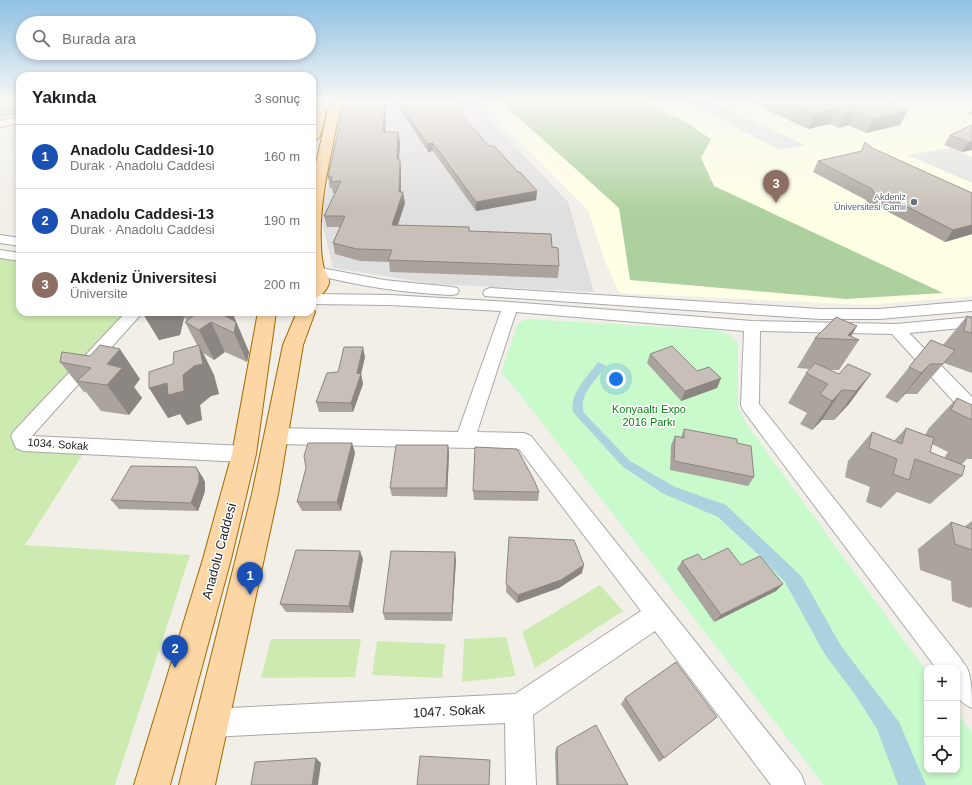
<!DOCTYPE html>
<html lang="tr">
<meta charset="utf-8">
<style>
body{margin:0;font-family:Arial,sans-serif;background:#f2f2f2;color:#202124}
.controls{position:absolute;right:12px;bottom:12px;display:grid;overflow:hidden;border-radius:8px;box-shadow:0 2px 6px #0003}
.controls button{width:36px;height:36px;display:grid;place-items:center;padding:0;border:0;border-bottom:1px solid #e0e0e0;background:#fff;color:#202124;font:20px sans-serif}
.you{position:absolute;left:616px;top:379px;width:14px;height:14px;margin:-10px;border:3px solid #fff;border-radius:50%;background:#1a73e8;box-shadow:0 0 0 6px #1a73e833}
.badge{display:grid;place-items:center;width:26px;height:26px;border-radius:50%;background:#d40000;color:#fff;font-size:13px;font-weight:700}
.pin{position:absolute;translate:-50% -33px;filter:drop-shadow(0 1px 2px #0008)}
.pin::after{content:'';position:absolute;top:21px;width:14px;height:12px;background:inherit;clip-path:polygon(0 0,100% 0,50% 100%)}
.list{margin:0;padding:0;list-style:none}
h2{display:flex;justify-content:space-between;align-items:center;height:52px;margin:0;padding:0 16px;font-size:17px}
h2 small{font-size:13px;font-weight:400;color:#757577}
.list li{display:grid;grid-template-columns:26px 1fr auto;gap:12px;align-items:center;box-sizing:border-box;height:64px;padding:0 16px;border-top:1px solid #e0e0e0}
.list b{display:block;font-size:15px;white-space:nowrap}
.list p{margin:0;font-size:13px;white-space:nowrap;color:#757577}
.list em{font-size:13px;font-style:normal;color:#757577}
.icon{flex:none;width:22px;height:22px;fill:none;stroke:currentColor;stroke-width:2;stroke-linecap:round;stroke-linejoin:round}
.map{position:relative;flex:none;width:972px;height:785px;overflow:hidden}
.search{position:absolute;background:#fff;box-shadow:0 2px 6px #0003;left:16px;top:16px;width:300px;height:44px;display:flex;align-items:center;gap:10px;box-sizing:border-box;padding:0 14px;border-radius:22px;color:#757577;font-size:15px}
.panel{position:absolute;background:#fff;box-shadow:0 2px 6px #0003;left:16px;top:72px;width:300px;height:244px;border-radius:12px}
.map>svg:first-child{display:block}
</style>
<div class="map">
<svg width="972" height="785" viewBox="0 0 972 785">
<rect width="100%" height="100%" fill="#f2efe9"/>
<path fill="#e0dfdf" d="M352 100H471L568 202 594 292 434 284 333 268 320 213Z"/>
<path fill="#ffffe5" d="M478 100H972V296L868 305 619 293 605 261 588 210Z"/>
<path fill="#cdebb0" d="M0 254 20 257V312H136L21 436 88 446 25 545 190 555 115 785H0Z
M600 585 623 611 535 668 522 632Z
M506 637 516 676 462 682 464 639Z
M271 639H361L355 677 261 678Z
M377 641 445 644 442 678 372 675Z"/>
<path fill="#add19e" d="M0 100H20V113L0 118Z
M499 100H643L656 109 681 119 711 139 701 158 714 186 943 293 846 299 630 280 619 208Z"/>
<path fill="#c8facc" d="M527 319 714 330 728 334 738 343V407L747 425 927 672V770H957V713L972 733V785H824L514 387 501 373 518 323Z"/>
<path fill="#e2e2e2" d="M684 100H708L805 145 780 150Z
M952 148 972 157V183L908 155Z"/>
<path fill="#aad3df" d="M598 362 606 366C596 380 578 395 584 413L630 461 675 487 726 505 802 577 841 646 899 722 926 785H898L877 729 856 696 824 653 785 582 762 558 718 517 662 493 622 466 573 412C569 394 588 376 598 362Z"/>
<g fill="none" stroke-linecap="round" stroke-linejoin="round">
<defs>
<path id="minor" d="M20 117V123L0 127V121Z
M0 235 20 238V246L0 243Z
M0 250 20 253V261L0 258Z
M316 267 384 280 452 287 457 288 459 291 457 294 452 295C405 293 358 286 312 274V268Z
M490 288 820 309H879L972 301V311L879 319H820L485 296 483 293 485 290Z
M312 294 390 295 510 302 752 321 896 324 972 317V327L909 333 972 397V416L965 414 892 334 760 331 759 404 961 659 963 663C972 669 972 695 972 708 951 699 957 688 957 668H936L743 410 741 405 744 331 516 312 477 432 524 433 531 436 801 774 805 785H771L655 631 533 715 536 785H506L505 723 229 736 211 739 201 735 197 725 201 715 211 711 229 708 515 694 641 611 519 449 276 444 269 441 266 436 269 431 276 428 458 432 501 311 390 305 312 304Z
M126 312H143L32 436 244 446 251 448 254 454 251 460 244 462 23 451 16 448 11 436 14 431Z"/>
<path id="major" d="M314 100H324L325 117 320 136 318 139H312Z
M334 100H344C338 114 336 129 333 144 326 177 319 211 321 245 321 253 322 261 324 269 326 274 330 276 329 283 327 291 320 297 312 299V181L328 110Z
M312 308 315 312 303 345 278 494 215 785H179L252 494 283 345 297 312H312Z
M258 312H276L256 454 231 559 170 785H134L203 559 232 454Z"/>
</defs>
<use href="#minor" stroke="#a9a9a9" stroke-width="2"/>
<use href="#major" stroke="#a06b00" stroke-width="2"/>
<use href="#minor" fill="#fff" fill-rule="evenodd"/>
<use href="#major" fill="#fcd6a4" fill-rule="evenodd"/>
</g>
<path fill="#aba49e" fill-rule="evenodd" d="M751 100H881L908 110 900 125 866 133 848 125 839 128 829 124 808 129 765 109 766 107Z
M399 102 441 103 537 191 536 200 476 211 433 151 428 152 400 109Z
M972 107V115L968 114Z
M972 125V150L962 152 944 145 950 135Z
M385 132H398L400 142 399 159 401 169V192L405 203 398 225 469 231 552 247 559 266 558 278 390 272 389 262 360 261 335 254 333 243 340 227H327L324 216 335 193H333L332 188H330L328 177Z
M865 142 872 148 972 193V234L945 242 881 208 869 209 866 200 813 172 818 161 861 151Z
M142 312H232L249 352 247 362 225 352 214 360 203 353 214 375 219 394 211 396 200 405 202 420 187 425 180 414 168 418 173 364 197 345 185 322 187 320 184 318 180 335 159 340Z
M967 316 972 318V373L944 363 917 394H905L897 403 885 397 931 340 943 345Z
M857 326 851 336 859 340 839 370H829L839 374H871L849 404 834 420H822L812 430 800 424 807 413 788 403 806 373 810 369 797 368 815 338Z
M62 352 140 379 134 387 142 398 129 415 101 411 86 392H84L60 362Z
M650 354 697 371 721 378 717 388 681 401 647 363Z
M365 357 361 374 363 384 353 412H319L316 402 338 372Z
M957 398 972 405V459H967L961 465 962 476 930 504 897 492 881 508 866 502 870 487 845 477 848 461 872 432 894 441 906 428 925 435 929 428ZM932 444 948 452 944 458 930 452Z
M684 429 737 443 754 477 748 486 670 470 671 445 675 436 681 437Z
M352 443 355 453 341 511H302L297 502Z
M448 445 449 454 447 497 392 496 390 488Z
M202 476 205 482V491L198 511 119 509 111 500Z
M473 491 539 492 538 501 474 500Z
M972 521V607L970 608 952 601 951 581 920 570 918 549 951 522 964 527Z
M509 537 582 573 559 588 517 603 506 592Z
M363 559 353 613 286 612 280 604Z
M456 560 452 621 385 620 383 613Z
M703 560 741 565 783 584 776 591 714 622 677 569 682 561Z
M625 698 717 717 659 762 621 704Z
M557 747 628 785H556L555 752Z"/>
<path fill="#8b8681" d="M385 100H386L385 143 383 132Z
M836 109 829 124 808 129 815 114Z
M908 110 900 125 866 133 874 119Z
M854 111 848 125 839 128 845 113Z
M398 132 400 142 398 169 397 159Z
M968 142H972V150L962 152Z
M433 143V151L428 152 427 144Z
M400 159 401 169V201L403 192 405 203 394 236 392 225 399 192Z
M537 191 536 200 476 211V202Z
M972 225V234L945 242 953 230Z
M142 312H181L184 318 180 335 159 340Z
M192 312H195L202 324 211 322 225 352 214 360 199 330 200 329Z
M215 312H232L249 352 247 362 234 333Z
M857 326 849 340 848 335Z
M199 345 214 375 219 394 211 396 200 405 202 420 187 425 180 414 168 418 149 388 167 383 183 375Z
M363 347 365 357 361 374 363 384 353 412 351 403 357 373Z
M120 349 140 379 134 387 142 398 129 415 107 385V364Z
M930 364 905 394 897 403 921 373Z
M871 374 849 404 834 420 856 391Z
M721 378 717 388 681 401 685 391Z
M842 390 822 420 812 430 832 401Z
M352 443 355 453 341 511 337 502Z
M448 445 449 454 447 497 446 488Z
M196 467 202 476 205 482V491L198 511 191 503Z
M360 551 363 559 353 613 349 606Z
M455 552 456 560 452 621V613Z
M584 565 582 573 559 588 517 603 518 595Z
M783 584 776 591 714 622 721 615Z
M316 758 321 763 318 785H312Z"/>
<path fill="#c7bfb8" stroke="#8b8681" d="M345 100H385L383 132H398L397 159H400L399 192H403L392 225 469 227V231L551 234 552 247 558 248 559 266 388 260 392 250 357 249 333 243 345 216H324L341 181 331 182 332 177H328Z
M401 100H441V103L450 102 489 146H494L518 172H520L537 191 476 202 433 143 427 144 399 102Z
M781 100H880L908 110 874 119 854 111 845 113 836 109 815 114Z
M972 125V142H968L950 135Z
M865 142 872 148 972 193V225L953 230 888 197H876L872 189 818 161 862 151Z
M199 312H218L236 322 234 333 211 322 199 330 185 322Z
M967 316 972 318V333L964 331Z
M836 317 857 326 848 335 859 340 815 338Z
M931 340 955 350 943 364H930L921 373 909 367Z
M100 345 120 349 107 364 122 368 107 385 77 381 91 368 60 362 62 352 90 356Z
M199 345 203 364 194 366 183 375 184 391 168 395 167 383 149 388V372L173 364 174 352Z
M672 346 697 371 709 367 721 378 685 391 650 354Z
M344 347H363L357 373 361 374 351 403 316 402 327 373 338 372Z
M815 363 839 374 848 364 871 374 856 391 842 390 832 401 820 394 828 384 806 373Z
M957 398 972 405V420L951 410Z
M906 428 934 438 930 452 965 466 962 476 915 459 909 480 893 474 897 459 869 448 872 432 902 444Z
M684 429 737 439V443L751 446 754 477 674 461 675 436 684 438Z
M308 443H352L337 502H297L306 468 304 456Z
M396 445H448L446 488H390Z
M475 447 517 449 534 480 539 492 473 491Z
M131 466 196 467 199 473V482L191 503 111 500Z
M951 522 972 529V550L955 544Z
M509 537 574 540 584 565 561 580 518 595 506 584Z
M728 548 741 565 760 556 783 584 721 615 682 561 698 554 703 560Z
M296 550 360 551 349 606 280 604Z
M391 551 455 552 452 613H383Z
M676 662 717 717 664 758 625 698Z
M596 725 628 785H558L557 747Z
M420 756 490 760 489 785H417Z
M316 758 312 785H251L255 762Z"/>
<linearGradient id="sky" x2="0" y2="1"><stop stop-color="#8fc0e4"/><stop offset="0.48" stop-color="#f9f8f5"/><stop offset="1" stop-color="#f9f8f5" stop-opacity="0"/></linearGradient>
<rect width="972" height="210" fill="url(#sky)"/>
<circle fill="#6b7280" stroke="#fff" stroke-width="1.5" cx="914" cy="202" r="4"/>
<g text-anchor="middle" dominant-baseline="central" stroke-width="3" stroke-linejoin="round" paint-order="stroke">
<g font-size="9" fill="#5b616d" stroke="#fff" text-anchor="end">
<text x="906" y="197">Akdeniz<tspan x="906" dy="10">Üniversitesi Camii</tspan></text>
</g>
<g font-size="11" fill="#0c8416" stroke="#fff">
<text x="649" y="409">Konyaaltı Expo<tspan x="649" dy="13">2016 Parkı</tspan></text>
</g>
<g font-size="11" fill="#222" stroke="#fff">
<text transform="translate(58 444) rotate(4)">1034. Sokak</text>
</g>
<g font-size="13" fill="#222" stroke="#fff">
<text transform="translate(219 551) rotate(-75)">Anadolu Caddesi</text>
<text transform="translate(449 711) rotate(-3)">1047. Sokak</text>
</g>
</g>
</svg>
<div class="controls">
<button>+</button>
<button>−</button>
<button><svg class="icon" aria-label="locate" viewBox="0 0 24 24"><circle cx="12" cy="12" r="6"/><path d="M12 2v4M12 18v4M2 12h4M18 12h4"/></svg></button>
</div>
<div class="you"></div>
<div class="pin badge" style="left:250px;top:595px;background:#1a4fb4">1</div>
<div class="pin badge" style="left:175px;top:668px;background:#1a4fb4">2</div>
<div class="pin badge" style="left:776px;top:203px;background:#8d6e63">3</div>
<div class="search"><svg class="icon" aria-label="search" viewBox="0 0 24 24"><circle cx="10" cy="10" r="6"/><path d="M15 15l6 6"/></svg>Burada ara</div>
<section class="panel">
<h2>Yakında<small>3 sonuç</small></h2>
<ul class="list">
<li><span class="badge" style="background:#1a4fb4">1</span><div><b>Anadolu Caddesi-10</b><p>Durak · Anadolu Caddesi</p></div><em>160 m</em></li>
<li><span class="badge" style="background:#1a4fb4">2</span><div><b>Anadolu Caddesi-13</b><p>Durak · Anadolu Caddesi</p></div><em>190 m</em></li>
<li><span class="badge" style="background:#8d6e63">3</span><div><b>Akdeniz Üniversitesi</b><p>Üniversite</p></div><em>200 m</em></li>
</ul>
</section>
</div>
